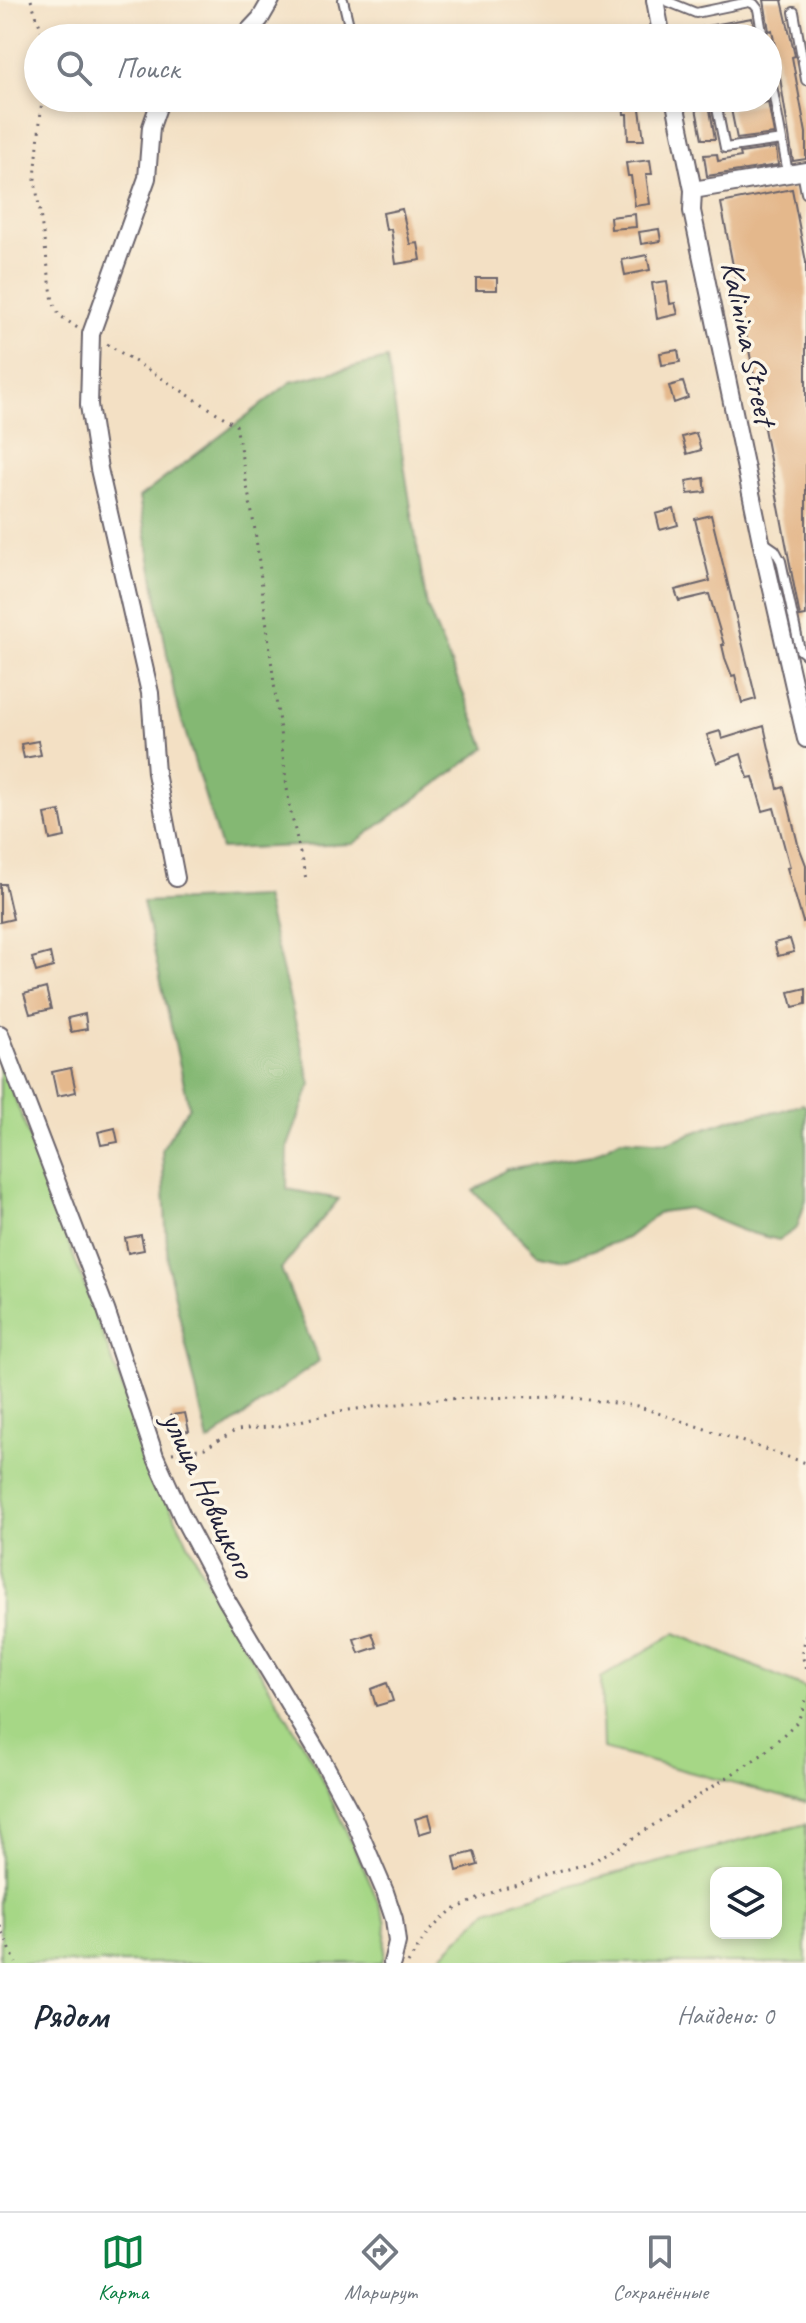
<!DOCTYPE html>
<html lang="ru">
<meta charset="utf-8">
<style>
body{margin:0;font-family:Caveat,sans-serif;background:#f6f6f7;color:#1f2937}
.controls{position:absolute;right:24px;bottom:24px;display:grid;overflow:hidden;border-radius:16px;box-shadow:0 4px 12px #0003}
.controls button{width:72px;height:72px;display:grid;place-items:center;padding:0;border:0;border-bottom:2px solid #e0e1e3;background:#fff;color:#1f2937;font:40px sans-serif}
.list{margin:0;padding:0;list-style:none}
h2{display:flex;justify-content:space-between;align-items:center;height:104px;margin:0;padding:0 32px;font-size:34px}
h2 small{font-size:26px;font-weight:400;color:#747a83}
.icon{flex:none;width:44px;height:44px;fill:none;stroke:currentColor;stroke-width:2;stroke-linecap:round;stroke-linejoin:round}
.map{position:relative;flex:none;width:806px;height:1963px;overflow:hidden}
.search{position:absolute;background:#fff;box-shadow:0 4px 12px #0003;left:24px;right:24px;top:24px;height:88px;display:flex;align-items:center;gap:20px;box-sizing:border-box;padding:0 28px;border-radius:44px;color:#747a83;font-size:30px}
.sheet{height:248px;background:#fff}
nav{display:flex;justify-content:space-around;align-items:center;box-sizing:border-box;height:112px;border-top:2px solid #e0e1e3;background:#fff;font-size:22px;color:#747a83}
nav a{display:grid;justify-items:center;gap:4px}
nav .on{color:#0b8043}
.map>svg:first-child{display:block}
</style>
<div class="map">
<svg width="806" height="1963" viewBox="0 0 806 1963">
<rect width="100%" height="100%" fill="#fcf5e5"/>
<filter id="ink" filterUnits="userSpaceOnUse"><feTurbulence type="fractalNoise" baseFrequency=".0125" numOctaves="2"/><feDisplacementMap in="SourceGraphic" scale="16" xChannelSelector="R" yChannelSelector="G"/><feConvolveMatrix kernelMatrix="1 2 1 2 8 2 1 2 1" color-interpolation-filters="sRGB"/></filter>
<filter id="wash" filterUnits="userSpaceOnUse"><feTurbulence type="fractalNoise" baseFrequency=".006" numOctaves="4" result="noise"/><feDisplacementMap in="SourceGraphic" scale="32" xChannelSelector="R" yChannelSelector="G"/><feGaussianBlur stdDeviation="1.8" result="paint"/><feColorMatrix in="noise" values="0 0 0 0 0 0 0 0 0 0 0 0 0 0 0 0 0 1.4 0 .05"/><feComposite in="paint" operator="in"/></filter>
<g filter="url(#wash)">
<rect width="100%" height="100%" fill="#f3e0c4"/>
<path fill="#a6d786" stroke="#647c60" stroke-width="2" fill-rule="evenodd" d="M0 1058 157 1481 209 1585 314 1763 368 1877 386 1922 384 1956 381 1963H0Z
M675 1633 806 1688V1803L603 1749 601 1678Z
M806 1824V1963H434L487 1911 590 1880ZM776 1873V1933H716V1873Z"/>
<path fill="#84b873" stroke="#536d57" stroke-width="2" d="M387 359 427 607 486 748 353 844 221 849 175 698 139 498 291 382Z
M264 897 311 1084 288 1146 287 1189 339 1199 281 1269 319 1361 208 1442 168 1266 162 1149 189 1106 143 902Z
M803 1104 806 1107V1199L797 1228 779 1240 743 1231 689 1208 660 1212 627 1238 565 1260 537 1254 473 1191 507 1169 592 1155 621 1139 668 1142 731 1119 780 1111Z"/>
<g id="blocks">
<path fill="#e4b88c" d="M764 0H782L795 56 792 57 806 133V159L793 161 776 52 772 30 769 31Z
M752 18 755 33 729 38H674L673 32Z
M694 98H708L715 139H702Z
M639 101 644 140H628L627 114H624L623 102Z
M768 102 774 134 737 139 731 109Z
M776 148 778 165 707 176 704 155 717 154 718 161 741 157 740 153Z
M650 160 652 174H646L650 204 635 206 631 176H628L626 163Z
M792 189 806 262V616L800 617 721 203Z
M402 209 410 244 418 243 421 260 396 264 391 229 386 230 383 213Z
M635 214 636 227 611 229 610 217Z
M659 229 661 241 641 244 639 232Z
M647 255 650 270 625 275 622 260Z
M476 278H497V290H476Z
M667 281 670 304 675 303 678 314 657 319 652 283Z
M678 350 680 362 662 365 660 353Z
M683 382 688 398 674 403 669 386Z
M696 433 701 450 687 454 682 437Z
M704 478 706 492 688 494 686 481Z
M674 509 678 525 660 530 656 514Z
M711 515 756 699 742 703 735 675 732 676 725 658 722 645H724L709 594 679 601 675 590 710 581 695 519Z
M764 726 778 789 784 787 798 844 806 865V921L803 922 787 868 790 867 774 808 763 811 753 777 748 778 741 754 717 763 707 735 720 731 722 739Z
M38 741 41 755 24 758 21 744Z
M60 811 65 837 50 840 45 814Z
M0 884H5L13 919 0 922Z
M790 939 794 952 778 956 774 943Z
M50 953 53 967 36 972 32 958Z
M46 988 51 1009 30 1014 24 994Z
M806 988V1004L793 1007 789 992Z
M85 1014 87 1029 71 1032 68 1018Z
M71 1068 76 1092 57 1096 52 1072Z
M115 1128 118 1142 101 1145 98 1132Z
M141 1235 144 1250 128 1253 125 1238Z
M185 1413 189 1431 175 1433 171 1415Z
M372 1633 377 1647 359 1653 354 1639Z
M387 1683 393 1701 376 1706 371 1689Z
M428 1815 432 1830 419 1834 415 1819Z
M474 1852 478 1865 457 1871 454 1857Z"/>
</g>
</g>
<g filter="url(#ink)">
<use href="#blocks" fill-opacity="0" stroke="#6b646b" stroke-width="2"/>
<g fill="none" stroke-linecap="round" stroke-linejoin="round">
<defs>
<path id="lane" d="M343 0 352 38
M664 0 696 13 749 2 754 4 758 9 763 38
M794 12 806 80
M768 64 788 173
M715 98 725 148 782 140
M715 102 735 98
M802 172 806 193
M762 541 775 550 781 561 800 650 806 655"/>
<path id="street" d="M655 0 662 38
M242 38 260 19 271 0
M161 98 151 127 147 178 91 334 89 405 99 469 150 693 156 773 176 878
M674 98 693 190 692 211 761 541 806 739
M693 190 806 171
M0 1034 106 1310 155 1456 183 1518 226 1599 323 1761 352 1815 385 1892 394 1919 397 1942 392 1963"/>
</defs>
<use href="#lane" stroke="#6b646b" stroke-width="12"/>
<use href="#street" stroke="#6b646b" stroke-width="20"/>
<path stroke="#6b646b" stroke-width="3" stroke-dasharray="2 6" stroke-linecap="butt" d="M31 0 44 38
M42 98 35 179 53 302 59 315 79 329
M107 344 236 425 255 530 289 804 306 879
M172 1453 205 1448 237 1430 279 1426 341 1411 438 1399 557 1396 637 1406 806 1463
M806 1635 802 1654 806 1670
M0 1926 16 1963
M408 1963 428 1932 451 1911 500 1889 589 1863 621 1846 763 1754 798 1721 806 1700"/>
<use href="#lane" stroke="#fff" stroke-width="8"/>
<use href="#street" stroke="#fff" stroke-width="16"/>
</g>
</g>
<g text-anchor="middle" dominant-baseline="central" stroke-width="7" stroke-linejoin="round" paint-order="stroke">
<g font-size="32" fill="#22223b" stroke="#fcf5e5">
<text transform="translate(749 343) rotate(78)">Kalinina Street</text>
<text transform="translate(209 1495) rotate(65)">улица Новицкого</text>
</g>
</g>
</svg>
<div class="controls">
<button><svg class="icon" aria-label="layers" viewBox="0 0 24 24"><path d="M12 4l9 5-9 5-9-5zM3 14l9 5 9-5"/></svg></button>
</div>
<div class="search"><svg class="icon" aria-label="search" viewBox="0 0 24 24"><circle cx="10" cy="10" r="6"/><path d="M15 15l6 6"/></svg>Поиск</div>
</div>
<section class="sheet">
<h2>Рядом<small>Найдено: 0</small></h2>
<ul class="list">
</ul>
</section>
<nav>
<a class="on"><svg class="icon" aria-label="map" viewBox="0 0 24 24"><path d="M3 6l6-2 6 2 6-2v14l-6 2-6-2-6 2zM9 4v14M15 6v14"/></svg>Карта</a>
<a><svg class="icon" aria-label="directions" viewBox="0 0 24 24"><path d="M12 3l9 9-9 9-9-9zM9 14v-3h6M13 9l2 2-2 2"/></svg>Маршрут</a>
<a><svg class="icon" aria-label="saved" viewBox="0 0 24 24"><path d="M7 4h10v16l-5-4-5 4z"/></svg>Сохранённые</a>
</nav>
